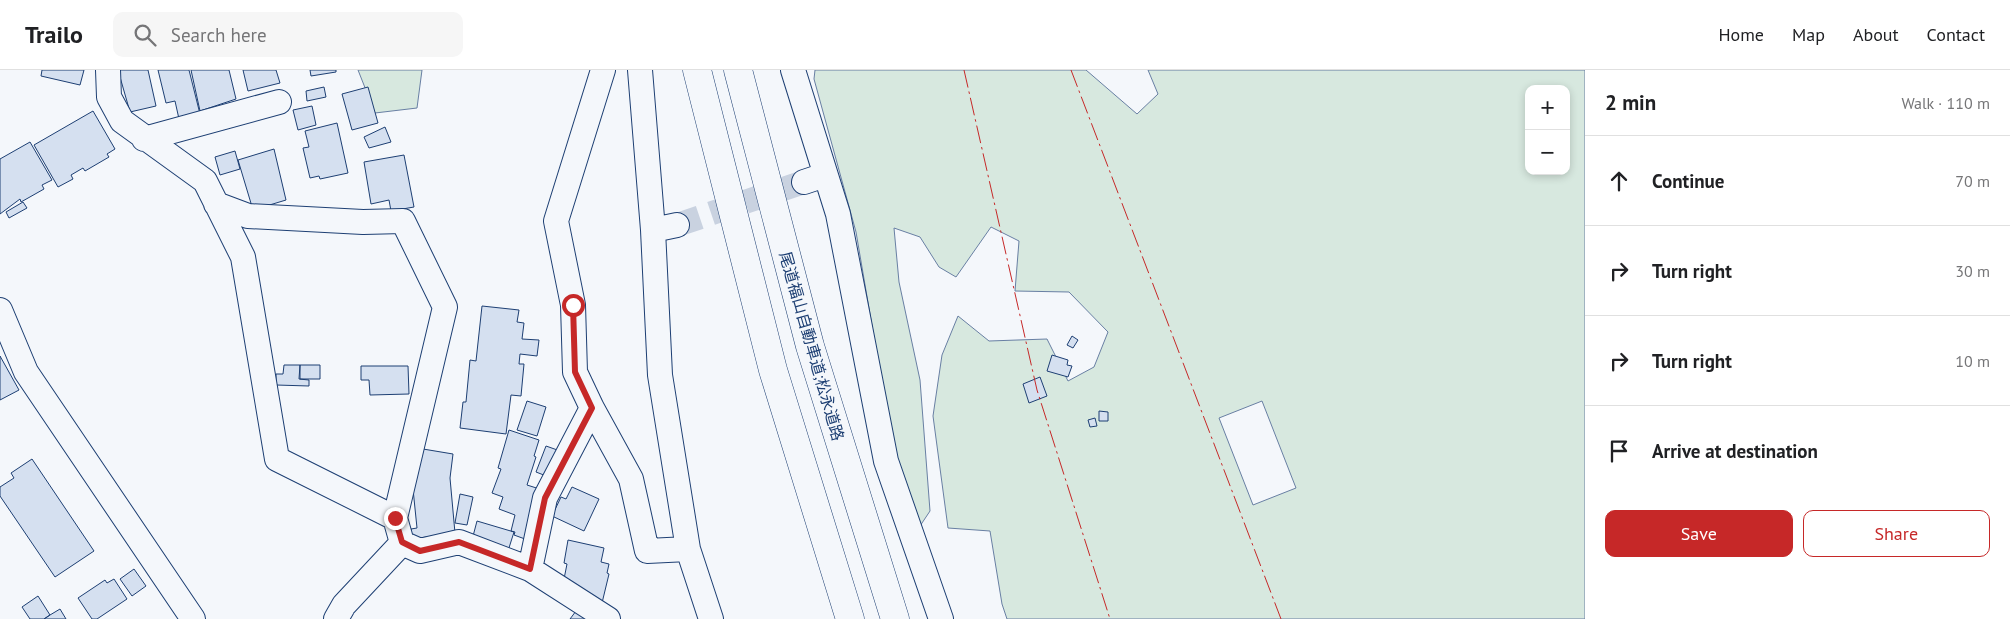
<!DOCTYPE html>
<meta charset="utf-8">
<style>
body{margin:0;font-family:"PT Sans","Noto Sans JP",sans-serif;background:#f6f6f6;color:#202124}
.controls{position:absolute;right:15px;top:15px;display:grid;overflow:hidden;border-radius:10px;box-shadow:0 2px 8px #0003}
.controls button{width:45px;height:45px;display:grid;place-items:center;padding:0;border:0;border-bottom:1px solid #e0e0e0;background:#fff;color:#202124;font:25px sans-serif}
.stop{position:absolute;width:15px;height:15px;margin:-11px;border:4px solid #c62828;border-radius:50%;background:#fff}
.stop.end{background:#c62828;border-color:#fff;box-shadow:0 1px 5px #0008}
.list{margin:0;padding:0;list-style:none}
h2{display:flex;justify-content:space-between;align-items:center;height:65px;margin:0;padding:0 20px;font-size:21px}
h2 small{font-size:16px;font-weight:400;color:#757577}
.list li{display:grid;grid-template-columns:32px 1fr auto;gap:15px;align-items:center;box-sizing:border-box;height:90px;padding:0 20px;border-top:1px solid #e0e0e0}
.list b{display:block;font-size:19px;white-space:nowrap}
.list em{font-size:16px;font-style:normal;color:#757577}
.actions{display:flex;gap:10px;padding:15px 20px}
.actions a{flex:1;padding:11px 0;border:1px solid #c62828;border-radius:10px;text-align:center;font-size:18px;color:#c62828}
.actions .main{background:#c62828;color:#fff}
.icon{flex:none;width:28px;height:28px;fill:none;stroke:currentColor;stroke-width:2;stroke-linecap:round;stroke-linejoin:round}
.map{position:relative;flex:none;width:1585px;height:549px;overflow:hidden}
header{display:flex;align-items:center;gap:30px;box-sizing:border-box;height:70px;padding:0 25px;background:#fff;border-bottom:1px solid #e0e0e0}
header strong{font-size:24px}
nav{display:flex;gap:28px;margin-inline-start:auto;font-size:18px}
.search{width:350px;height:45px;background:#f6f6f6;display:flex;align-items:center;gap:12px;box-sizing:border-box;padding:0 18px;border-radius:10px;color:#757577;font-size:19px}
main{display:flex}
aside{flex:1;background:#fff}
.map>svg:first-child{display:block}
</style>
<header>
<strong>Trailo</strong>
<div class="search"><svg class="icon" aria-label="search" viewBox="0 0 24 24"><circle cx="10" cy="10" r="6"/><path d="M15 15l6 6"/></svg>Search here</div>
<nav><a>Home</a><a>Map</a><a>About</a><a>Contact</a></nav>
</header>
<main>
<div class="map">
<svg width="1585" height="549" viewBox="0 0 1585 549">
<rect width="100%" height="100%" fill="#f4f7fb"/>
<path fill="#d7e8df" stroke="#687fa3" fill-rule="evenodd" d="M358 0H422L417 38 375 43Z
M815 0H1086L1137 44 1158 24 1148 0H1585V549H1007L1002 534 990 461 948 458 933 346 942 285 958 246 989 271 1047 269 1068 311 1094 297 1108 262 1069 222 1015 221 1019 171 991 157 956 207 939 197 920 167 894 158 899 212 920 310 930 441 920 456 893 379 856 162 814 9ZM1529 19H1566V101H1529ZM1262 331 1296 418 1253 435 1219 348Z"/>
<path fill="#d5e0f0" stroke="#1d3f73" d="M42 0H84L80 15 41 6Z
M118 0H148L156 36 130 42Z
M158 0H189L200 44 179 49 175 31 166 33Z
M191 0H229L236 29 200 41Z
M243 0H276L280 13 248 21Z
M310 0H336V2L311 6Z
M324 17 326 27 307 31 306 21Z
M368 17 378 53 352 60 342 24Z
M312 36 316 55 298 60 293 40Z
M93 41 115 79 107 84 109 87 85 101 83 98 71 105 73 109 58 117 34 75Z
M337 53 348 103 320 109 319 106 310 108 303 78 309 77 305 61Z
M385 57 391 72 369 78 364 67Z
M30 72 52 110 42 115 44 119 21 132 20 129 0 144V89Z
M274 79 286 130 253 140 238 90Z
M235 81 240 99 220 105 215 87Z
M404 85 414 137 391 141 389 130 371 134 364 92Z
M23 132 27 138 9 148 6 142Z
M482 236 519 240 517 252 524 253 522 269 539 270 537 286 520 284 519 294H524L521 326 511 325 506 364 460 358 463 332H466L470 290 476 291Z
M1072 266 1078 270 1073 278 1067 275Z
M1052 285 1068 290 1067 295 1072 296 1068 307 1047 301Z
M0 286 19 320 0 330Z
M284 295H300L299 309 309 310V316L276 315V304H283Z
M300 295H320V309H300Z
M361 296H408L409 324 370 325 369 310H361Z
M1040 307 1047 326 1029 333 1023 314Z
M527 331 546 337 537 366 517 360Z
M1099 341 1108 342V351H1099Z
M1095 348 1097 356 1090 357 1088 350Z
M509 360 539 370 534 386 536 387 527 415 546 421 525 469 514 465 515 462 511 461 515 445 499 439 503 427 492 423 501 399 498 398Z
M546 376 563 382 554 409 536 402Z
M423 379 453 384 450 408 455 463 412 469 411 459 417 458 413 419Z
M32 389 94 481 55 507 0 426V417L14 408 11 403Z
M572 417 599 429 584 461 552 446 561 427 566 429Z
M460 424 473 427 467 455 455 453Z
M477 451 514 462 508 481 472 470Z
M568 470 604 478 601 492 609 494 607 503 609 504 602 533 562 519 567 494 564 493Z
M134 499 146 516 132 526 120 509Z
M114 509 127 529 97 549H92L78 528 105 510 107 513Z
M38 526 50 545 44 549H30L22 537Z
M60 539 66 549H44L50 545Z
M576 541 589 549H570Z"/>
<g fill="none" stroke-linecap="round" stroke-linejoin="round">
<path stroke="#c9d2e0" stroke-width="24" stroke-dasharray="24 12" stroke-linecap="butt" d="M677 155 804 112"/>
<defs>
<path id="minor" d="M108 0 109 27 122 51 205 111 243 187 277 389 395 448 402 473 420 481 459 472 530 499 608 549
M603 0 556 151 573 235 575 302 592 338 631 409 647 481 688 479
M640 0 653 160 660 305 688 479 711 549
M793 0 838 144 886 391 941 549
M144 69 279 32
M804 112 825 105
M216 134 248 146 363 152 403 151 445 237 395 448
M653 160 677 155
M0 240 26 302 193 549
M530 499 545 428 592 338
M336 549 344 535 402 473"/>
<path id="motorway" d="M697 0 773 300 850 549
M738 0 810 276 895 549"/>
</defs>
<use href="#minor" stroke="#1d3f73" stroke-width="26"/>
<use href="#motorway" stroke="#1d3f73" stroke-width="29"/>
<use href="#minor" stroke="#f4f7fb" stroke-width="24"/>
<use href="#motorway" stroke="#f4f7fb" stroke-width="28"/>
<path stroke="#c62828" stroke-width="1" stroke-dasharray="18 4 2.5 4" stroke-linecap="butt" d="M964 0 1037 320 1110 549
M1071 0 1281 549"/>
</g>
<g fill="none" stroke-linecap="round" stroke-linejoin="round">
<path stroke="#c62828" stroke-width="6" d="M395 448 402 472 420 481 459 472 530 499 545 428 592 338 575 302 573 235"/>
</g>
<g text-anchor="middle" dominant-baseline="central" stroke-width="4" stroke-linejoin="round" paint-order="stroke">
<g font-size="16" fill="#1d3f73" stroke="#f4f7fb">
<text transform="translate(812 276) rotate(74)">尾道福山自動車道;松永道路</text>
</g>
</g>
</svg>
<div class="controls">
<button>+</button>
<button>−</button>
</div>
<div class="stop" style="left:573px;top:235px"></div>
<div class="stop end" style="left:395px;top:448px"></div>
</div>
<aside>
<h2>2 min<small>Walk · 110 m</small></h2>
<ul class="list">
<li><svg class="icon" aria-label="ahead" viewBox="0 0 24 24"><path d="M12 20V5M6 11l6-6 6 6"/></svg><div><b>Continue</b></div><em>70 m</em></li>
<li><svg class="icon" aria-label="right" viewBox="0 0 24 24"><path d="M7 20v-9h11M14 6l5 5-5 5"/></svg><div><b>Turn right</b></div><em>30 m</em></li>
<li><svg class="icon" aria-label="right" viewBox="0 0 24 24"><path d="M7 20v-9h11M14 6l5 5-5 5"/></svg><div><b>Turn right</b></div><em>10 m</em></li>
<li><svg class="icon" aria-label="arrive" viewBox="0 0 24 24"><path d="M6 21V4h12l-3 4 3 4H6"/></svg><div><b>Arrive at destination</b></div></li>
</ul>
<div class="actions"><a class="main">Save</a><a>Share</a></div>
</aside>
</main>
